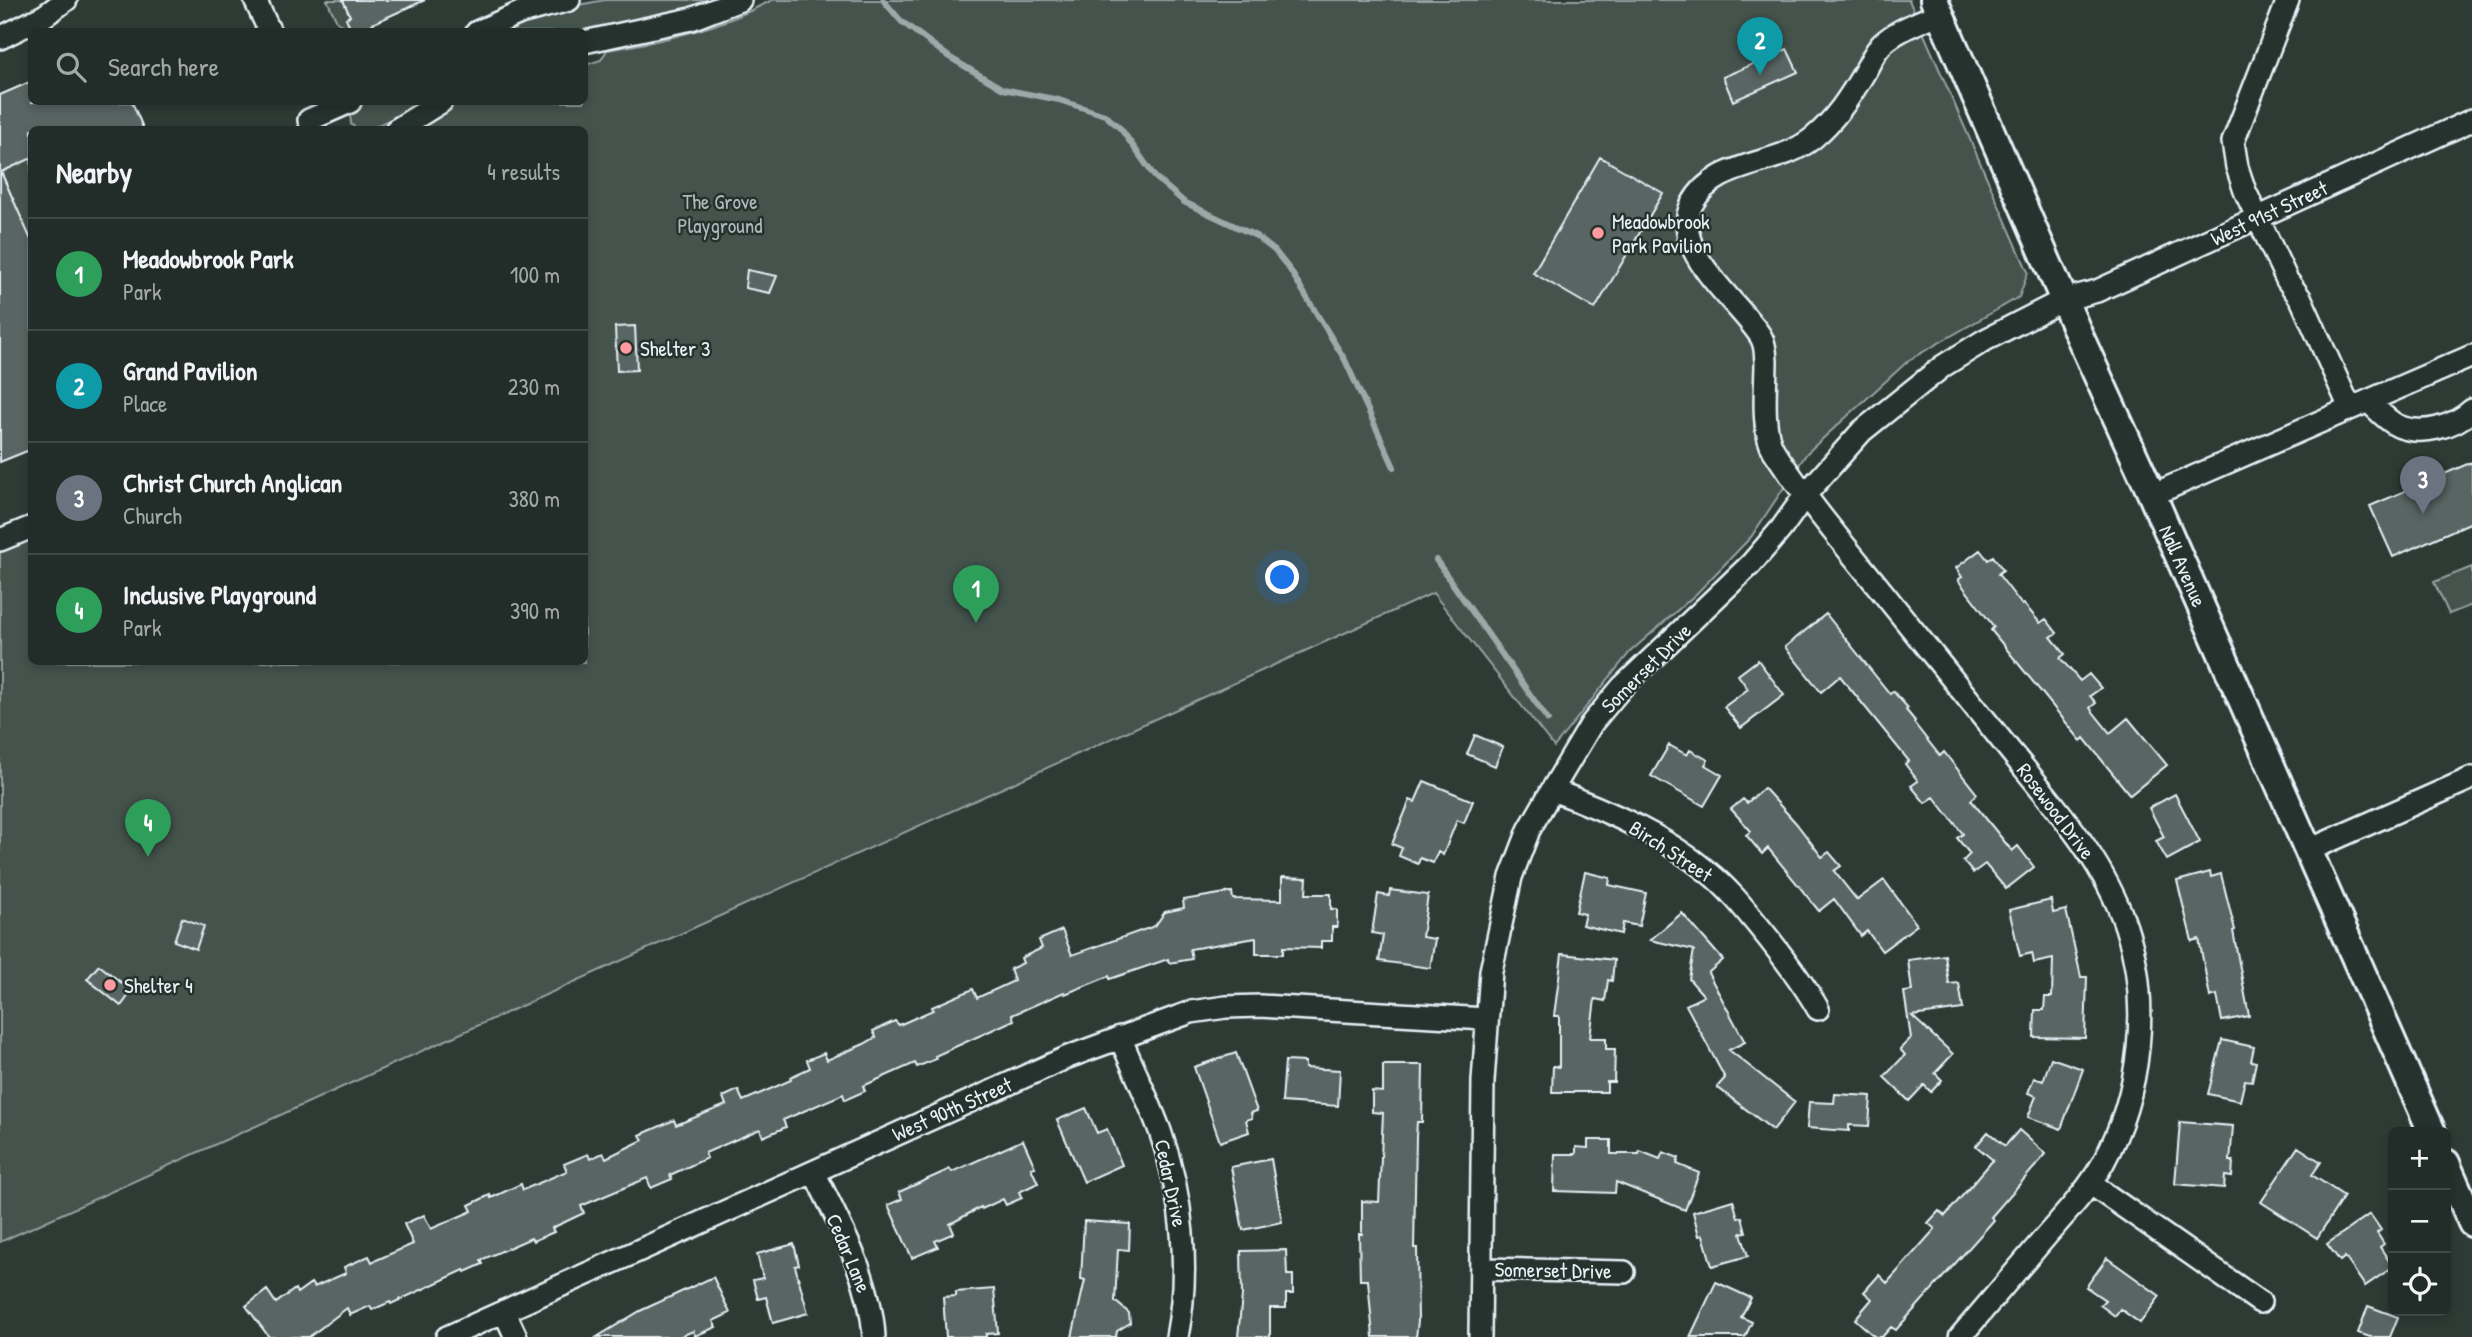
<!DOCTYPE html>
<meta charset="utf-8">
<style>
body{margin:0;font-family:"Patrick Hand",sans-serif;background:#2e3834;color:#f1f3f6}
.controls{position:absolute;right:21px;bottom:21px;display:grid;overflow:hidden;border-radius:10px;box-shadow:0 4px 10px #0003}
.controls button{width:63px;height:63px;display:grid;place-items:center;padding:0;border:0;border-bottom:2px solid #3f4845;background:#222c28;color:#f1f3f6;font:35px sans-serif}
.you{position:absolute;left:1283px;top:578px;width:24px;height:24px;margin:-18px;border:5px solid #fff;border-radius:50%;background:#1a73e8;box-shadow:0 0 0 10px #1a73e833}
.badge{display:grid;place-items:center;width:46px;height:46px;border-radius:50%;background:#8abfa5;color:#fff;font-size:23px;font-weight:700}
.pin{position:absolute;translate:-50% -58px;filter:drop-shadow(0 2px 4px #0008)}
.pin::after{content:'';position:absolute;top:37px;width:24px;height:21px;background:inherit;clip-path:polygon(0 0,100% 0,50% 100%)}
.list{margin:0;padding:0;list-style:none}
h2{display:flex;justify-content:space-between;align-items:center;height:91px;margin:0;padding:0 28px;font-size:30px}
h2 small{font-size:23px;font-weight:400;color:#a2a7a8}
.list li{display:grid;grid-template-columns:46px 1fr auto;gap:21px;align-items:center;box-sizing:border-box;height:112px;padding:0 28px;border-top:2px solid #3f4845}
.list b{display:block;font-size:26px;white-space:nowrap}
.list p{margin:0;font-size:23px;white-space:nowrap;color:#a2a7a8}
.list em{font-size:23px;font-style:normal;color:#a2a7a8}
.icon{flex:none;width:38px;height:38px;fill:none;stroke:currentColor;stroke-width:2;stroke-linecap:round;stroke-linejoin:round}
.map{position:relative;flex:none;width:2472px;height:1337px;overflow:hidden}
.search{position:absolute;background:#222c28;box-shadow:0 4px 10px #0003;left:28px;top:28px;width:560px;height:77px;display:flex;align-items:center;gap:18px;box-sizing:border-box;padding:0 24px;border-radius:10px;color:#a2a7a8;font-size:26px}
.panel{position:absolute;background:#222c28;box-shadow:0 4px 10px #0003;left:28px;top:126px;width:560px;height:539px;border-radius:10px}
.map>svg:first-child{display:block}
</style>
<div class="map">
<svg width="2472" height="1337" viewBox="0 0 2472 1337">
<rect width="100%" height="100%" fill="#2e3b35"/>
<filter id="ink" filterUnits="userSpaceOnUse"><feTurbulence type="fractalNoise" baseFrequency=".0143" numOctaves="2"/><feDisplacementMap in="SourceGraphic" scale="14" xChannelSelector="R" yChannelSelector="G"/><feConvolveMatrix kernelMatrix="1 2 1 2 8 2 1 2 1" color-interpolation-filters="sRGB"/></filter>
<g filter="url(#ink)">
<path fill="#45524e" stroke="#96a2a3" stroke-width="2" d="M327 0H343L350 16 352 30 337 22Z
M605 0H719L709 5 584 32H496L578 5Z
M772 0H1909L2028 272 2019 297 1909 360 1807 453 1751 537 1696 594 1630 652 1554 747 1433 593 0 1242V549L31 537 32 662H584V130L419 129 455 102 467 103 470 102H584L585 65 601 60 607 50C665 41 720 28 772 0Z
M366 102H426L370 129H356L351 124 350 113 357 105Z
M31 158V242L3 177 4 170Z
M2472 567V605L2449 614 2434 582Z"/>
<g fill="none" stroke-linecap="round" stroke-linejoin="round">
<path stroke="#9da8a9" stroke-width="6" d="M883 0 901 21 949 57 1003 89 1059 100 1105 115 1121 129 1155 177 1184 202 1256 236 1275 251 1290 270 1345 360 1394 467
M1436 560 1548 720"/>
</g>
<path fill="#596563" stroke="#e8f1f8" stroke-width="2" d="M343 0H425L372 24 376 32H352L346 18 350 16Z
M1787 49 1798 72 1733 101 1723 77Z
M32 81V102H132L144 130H32V158L1 172 32 242V449L0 462V95Z
M1600 157 1663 193 1595 309 1533 273Z
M747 270 777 276 770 293 745 288Z
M635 326 637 370 617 371 615 327Z
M2472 462V522L2393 557 2370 506Z
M1980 550 1988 560 1993 556 2003 570 1998 574 2022 605 2024 604 2040 623 2046 619 2057 633 2051 637 2065 654 2060 658 2080 681 2089 674 2101 688 2090 696 2096 703 2090 708 2110 733 2128 718 2167 765 2130 795 2084 738 2081 741 1991 630 1994 627 1958 580 1962 577 1956 568Z
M1826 614 1890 694 1893 691 1908 708 1906 710 1915 721 1914 723 1940 756 1944 752 1977 794 1971 800 2012 851 2018 846 2034 867 2006 889 1985 864 1973 873 1963 861 1970 854 1957 838 1963 834 1934 797 1925 803 1911 786 1918 781 1905 764 1909 761 1840 676 1821 692 1785 647Z
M1758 660 1784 695 1741 728 1724 707 1748 689 1738 675Z
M1475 735 1503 747 1495 766 1467 754Z
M1669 745 1687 755 1690 750 1708 760 1705 765 1722 775 1704 806 1651 776Z
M1424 781 1473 801 1464 823 1457 820 1443 855 1438 852 1433 863 1420 858 1418 864 1399 856 1402 848 1392 844 1410 800 1415 802Z
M1764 788 1796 823 1822 857 1829 852 1841 866 1834 871 1857 900 1884 880 1917 925 1882 951 1867 931 1861 936 1834 899 1819 911 1768 848 1762 854 1746 835 1751 831 1731 809 1743 799 1747 803Z
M2175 794 2200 842 2167 860 2156 841 2164 837 2149 808Z
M1585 872 1610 878 1609 885 1646 893 1639 926 1623 923 1621 934 1582 925 1585 914 1576 912Z
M2210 872 2211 877 2221 874 2235 930 2233 931 2249 1016 2222 1021 2217 995 2210 997 2199 939 2192 941 2177 881Z
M1282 877 1307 878 1306 894H1331V909H1337V927H1332V941H1321V948L1283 947V954H1256V938L1190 949 1192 959 1169 963 1168 959 1110 979 1109 976 1065 994 1064 992 1012 1015 1014 1020 935 1056 936 1059 917 1067 915 1063 863 1086 865 1091 845 1100 843 1094 783 1120 786 1127 763 1137 760 1129 705 1153 707 1158 670 1175 672 1179 651 1188 647 1178 581 1206 584 1213 552 1228 554 1232 533 1241 531 1238 481 1260 483 1264 465 1272 464 1270 391 1304 390 1302 372 1310 370 1306 350 1315 347 1308 309 1337H269L246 1306 267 1290 276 1303 295 1289 297 1293 311 1283 314 1287 346 1273 344 1267 369 1256 372 1262 413 1244 404 1224 424 1215 431 1229 472 1211 469 1205 490 1195 491 1198 521 1184 523 1190 567 1171 564 1164 588 1154 590 1159 603 1153 606 1158 643 1140 640 1135 674 1120 676 1125 726 1105 723 1097 738 1090 743 1101 791 1080 790 1077 810 1068 807 1060 824 1053 827 1060 864 1044 876 1037 873 1031 895 1021 899 1025 933 1010 932 1007 973 989 977 998 1014 981 1010 969 1023 963 1021 958 1042 948 1039 940 1062 930 1072 955 1155 926 1165 912 1184 908 1183 900 1232 892 1233 899 1282 900Z
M1390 890 1428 895 1422 937 1435 939 1430 968 1379 961 1383 935 1372 933 1378 894 1389 896Z
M2051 900 2053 913 2066 910 2081 977H2087L2085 1038 2034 1037 2035 1010H2044L2045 997H2052L2053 959 2034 963 2032 953 2020 956 2009 910Z
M1682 913 1723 960 1708 973 1745 1042 1729 1050 1795 1102 1773 1130 1717 1087 1725 1078 1686 1005 1704 996 1689 979 1694 950 1650 940Z
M182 918 204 926 196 949 174 941Z
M1562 954 1614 960 1612 981 1608 980 1605 1001 1595 999 1590 1038H1606V1049H1615L1614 1082H1607V1092H1552L1553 1066 1559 1067V1016H1554Z
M1945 955 1949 984 1959 983 1963 1009 1912 1016 1953 1054 1935 1073 1942 1080 1931 1092 1924 1085 1909 1101 1884 1077 1905 1055 1900 1049 1911 1038 1904 992 1912 991 1908 960Z
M99 965 132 991 121 1006 87 979Z
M2222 1040 2254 1047 2251 1061 2256 1062 2252 1081 2245 1080 2240 1101 2208 1094Z
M1236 1053 1257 1111 1251 1113 1252 1118 1246 1120 1249 1132 1220 1142 1194 1067Z
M2051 1058 2083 1069 2061 1129 2028 1117 2036 1096 2028 1093 2034 1078 2043 1081Z
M1285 1061 1305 1062V1068L1340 1070 1338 1106 1282 1102Z
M1383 1065H1423L1422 1122H1417L1416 1137 1414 1248H1417L1418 1321 1416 1337H1373L1368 1280H1360L1359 1234H1362V1201L1379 1202 1383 1113 1372 1112V1091L1383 1092Z
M1835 1094 1871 1096 1869 1126 1849 1125V1131L1807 1128 1809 1102 1834 1103Z
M1086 1108 1097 1133 1107 1129 1122 1165 1084 1182 1057 1120Z
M2180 1122 2233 1126 2230 1161H2233L2232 1177 2225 1176 2224 1188 2175 1184Z
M2019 1130 2046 1154 1991 1217 1994 1220 1896 1330 1891 1327 1882 1337H1875L1855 1319 1872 1299 1864 1292 1879 1275 1887 1283 1935 1229 1928 1223 1939 1211 1945 1216 1993 1160 1976 1146 1988 1132 2005 1146Z
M1023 1140 1035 1167 1031 1168 1038 1183 1019 1192 1022 1198 1006 1205 1003 1199 982 1209 981 1207 950 1224 954 1233 935 1241 938 1247 912 1258 888 1205 902 1199 899 1192 950 1169 952 1172Z
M1588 1140H1611V1154H1639L1640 1151 1660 1159 1663 1152 1679 1158 1677 1164 1699 1173 1685 1210 1616 1182 1615 1193 1554 1191 1555 1154H1576V1147L1588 1148Z
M2298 1147 2321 1162 2312 1175 2344 1196 2317 1238 2261 1202Z
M1271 1159 1282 1222 1243 1230 1231 1167Z
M1733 1200 1738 1218 1742 1217 1746 1232 1741 1233 1748 1256 1712 1266 1703 1235 1699 1236 1693 1212Z
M2370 1214 2381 1230 2377 1233 2384 1244 2380 1247 2393 1267 2365 1286 2345 1257 2340 1261 2327 1244Z
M1084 1221 1130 1224 1129 1250 1118 1249 1115 1301 1129 1313 1130 1323 1117 1331 1116 1337H1072L1085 1280 1081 1279Z
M794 1244 799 1265 795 1266 808 1313 773 1323 766 1297 758 1299 753 1280 763 1278 757 1254Z
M1286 1250 1287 1275H1293V1294H1286V1308H1270V1337H1238L1242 1295 1241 1251Z
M2107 1258 2160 1296 2140 1323 2120 1309 2115 1316 2100 1305 2105 1300 2086 1287Z
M713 1277 730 1313 713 1321 716 1327 695 1336 693 1331 679 1337H597L640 1311Z
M1716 1282 1751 1298 1741 1317 1752 1322 1745 1337H1690Z
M994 1289 998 1333 986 1334V1337H946L943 1297 956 1296V1292Z
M2368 1306 2398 1317 2390 1337H2370L2358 1333Z"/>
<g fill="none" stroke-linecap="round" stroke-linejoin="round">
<defs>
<path id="minor" d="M255 0 270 32
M2288 0 2233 142 2237 167 2245 191 2287 280 2301 299 2350 408
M1940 13C1920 22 1898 29 1882 44 1874 52 1870 63 1864 73 1850 97 1835 120 1813 138 1776 168 1716 159 1692 204 1668 251 1740 302 1761 337 1766 346 1765 352 1766 361 1766 387 1761 431 1774 451 1805 498 1841 541 1876 584 1920 638 1963 693 2007 747 2052 803 2103 858 2126 927 2151 1002 2141 1094 2103 1163 2088 1190 2067 1212 2047 1235 2018 1269 1989 1303 1960 1337
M477 32 520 13 569 0
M0 38 44 16 66 0
M584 42 691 19 740 0
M309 120 350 102
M396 130 441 102
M2368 401 2472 356
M2152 495 2368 401C2377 409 2387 421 2398 426 2422 436 2454 427 2472 410
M0 540 32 527
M1552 790C1607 810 1663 835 1708 872 1732 891 1750 916 1769 939 1787 962 1804 984 1818 1009
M2309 850 2472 778
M1120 1037C1133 1068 1148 1099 1160 1131 1183 1196 1190 1269 1177 1337
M814 1172C839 1224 871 1278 874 1337
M2091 1184 2260 1302
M1482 1269 1624 1272
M504 1311 516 1337
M447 1337 1068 1057 1191 1012 1226 1007 1260 1006 1486 1019
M1480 1337 1483 1081 1491 971 1511 877 1529 830 1552 790 1592 723 1622 687 1751 564 1781 529 1806 494 1862 431 1943 366 1985 340 2063 300 2097 291 2472 120"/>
<path id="major" d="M1934 0 2079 335 2152 495 2432 1132
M2446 1163 2472 1223"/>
</defs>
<use href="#minor" stroke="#e8f1f8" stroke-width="26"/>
<use href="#major" stroke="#e8f1f8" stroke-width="32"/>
<use href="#minor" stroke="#26332d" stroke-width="21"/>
<use href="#major" stroke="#26332d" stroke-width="26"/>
</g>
</g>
<g fill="#ff9aa2" stroke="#26332d" stroke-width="2.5">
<circle cx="1598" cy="233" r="7"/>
<circle cx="626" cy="348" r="7"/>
<circle cx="110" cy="985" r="7"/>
</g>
<g text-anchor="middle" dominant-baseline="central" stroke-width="5" stroke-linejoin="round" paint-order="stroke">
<g font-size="21" fill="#afb9bc" stroke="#26332d">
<text x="720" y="201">The Grove<tspan x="720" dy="24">Playground</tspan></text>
</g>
<g font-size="21" fill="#e8f1f8" stroke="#26332d">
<text transform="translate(2269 213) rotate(-25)">West 91st Street</text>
<text transform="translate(2183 566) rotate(66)">Nall Avenue</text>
<text transform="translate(1646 668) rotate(-45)">Somerset Drive</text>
<text transform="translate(2056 811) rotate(53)">Rosewood Drive</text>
<text transform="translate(1671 851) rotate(33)">Birch Street</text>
<text transform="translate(952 1109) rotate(-24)">West 90th Street</text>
<text transform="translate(1171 1183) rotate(78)">Cedar Drive</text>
<text transform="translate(849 1253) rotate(67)">Cedar Lane</text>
<text transform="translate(1553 1270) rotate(1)">Somerset Drive</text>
</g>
<g font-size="21" fill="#e8f1f8" stroke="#26332d" text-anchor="start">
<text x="1612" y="221">Meadowbrook<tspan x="1612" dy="24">Park Pavilion</tspan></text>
<text x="640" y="348">Shelter 3</text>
<text x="124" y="985">Shelter 4</text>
</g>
</g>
</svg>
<div class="controls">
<button>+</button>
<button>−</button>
<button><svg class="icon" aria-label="locate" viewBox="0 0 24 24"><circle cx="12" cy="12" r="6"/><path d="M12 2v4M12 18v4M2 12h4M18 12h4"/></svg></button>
</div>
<div class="you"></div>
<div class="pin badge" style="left:976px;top:623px;background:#2e9e5b">1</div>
<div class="pin badge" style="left:1760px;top:75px;background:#0f9aa8">2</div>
<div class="pin badge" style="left:2423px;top:514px;background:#6b7280">3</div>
<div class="pin badge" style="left:148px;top:857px;background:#2e9e5b">4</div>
<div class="search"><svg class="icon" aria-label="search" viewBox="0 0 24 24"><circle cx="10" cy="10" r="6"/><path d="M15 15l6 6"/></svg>Search here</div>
<section class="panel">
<h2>Nearby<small>4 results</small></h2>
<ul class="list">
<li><span class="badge" style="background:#2e9e5b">1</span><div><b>Meadowbrook Park</b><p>Park</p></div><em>100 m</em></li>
<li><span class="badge" style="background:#0f9aa8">2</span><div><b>Grand Pavilion</b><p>Place</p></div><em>230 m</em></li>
<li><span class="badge" style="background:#6b7280">3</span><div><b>Christ Church Anglican</b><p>Church</p></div><em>380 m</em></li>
<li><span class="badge" style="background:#2e9e5b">4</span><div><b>Inclusive Playground</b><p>Park</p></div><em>390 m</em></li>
</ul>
</section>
</div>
